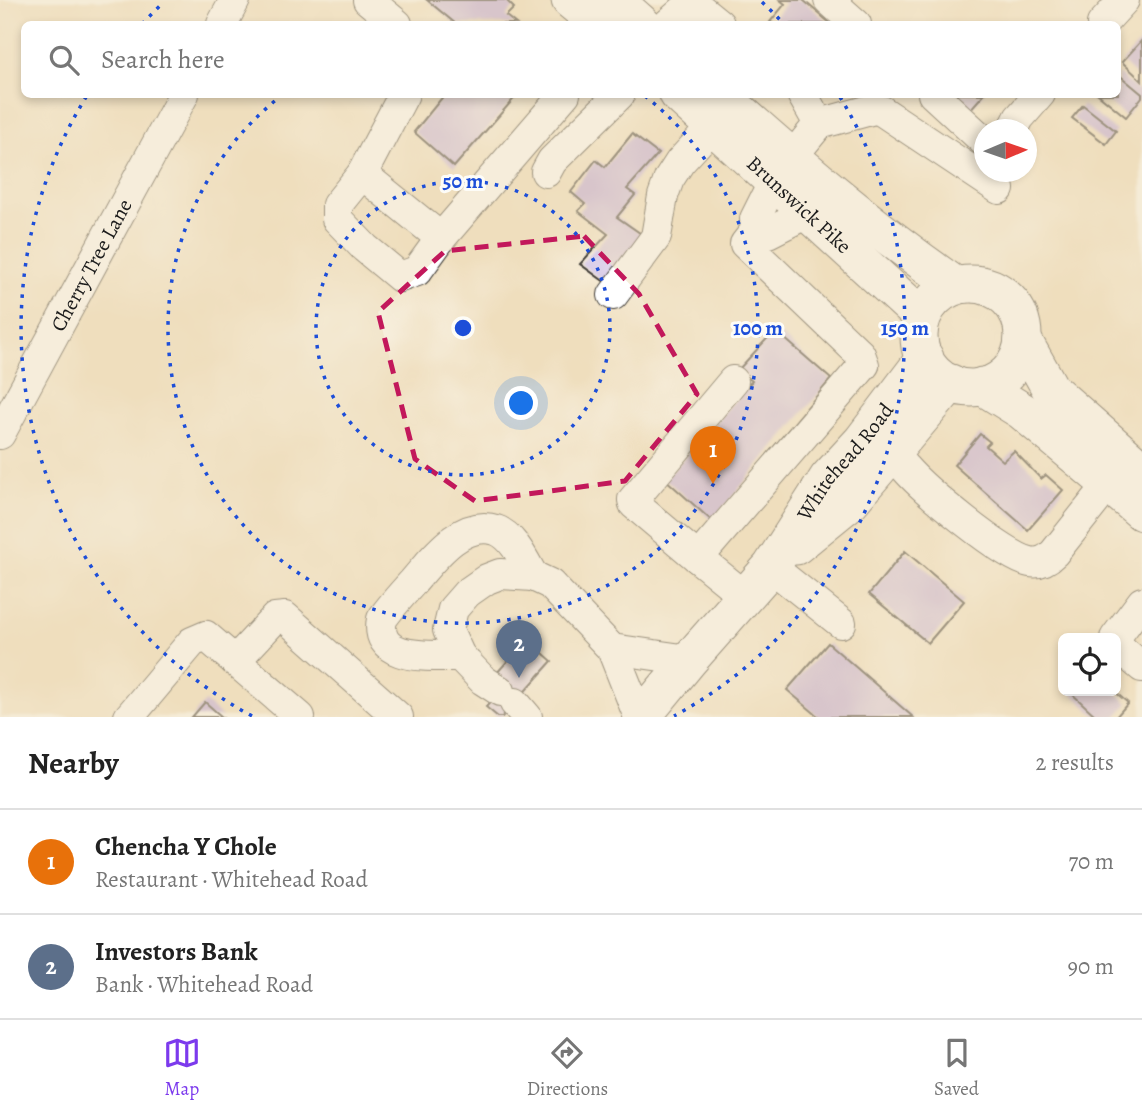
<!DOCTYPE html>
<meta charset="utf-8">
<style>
body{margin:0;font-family:Alegreya,serif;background:#f6f6f6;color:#222}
.controls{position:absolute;right:21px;bottom:21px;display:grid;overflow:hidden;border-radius:10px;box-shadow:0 4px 10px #0003}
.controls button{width:63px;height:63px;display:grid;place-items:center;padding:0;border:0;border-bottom:2px solid #e0e0e0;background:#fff;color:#222;font:35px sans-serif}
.compass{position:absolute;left:974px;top:119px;width:63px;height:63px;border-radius:50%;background:#fff;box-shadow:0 4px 10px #0003;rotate:88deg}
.you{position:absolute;left:522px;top:404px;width:24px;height:24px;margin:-18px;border:5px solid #fff;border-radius:50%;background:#1a73e8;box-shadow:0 0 0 10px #1a73e833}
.badge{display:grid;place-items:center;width:46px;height:46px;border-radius:50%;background:#7c3aed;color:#fff;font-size:23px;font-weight:700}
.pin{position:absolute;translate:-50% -58px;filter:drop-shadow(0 2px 4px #0008)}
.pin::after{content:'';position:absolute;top:37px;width:24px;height:21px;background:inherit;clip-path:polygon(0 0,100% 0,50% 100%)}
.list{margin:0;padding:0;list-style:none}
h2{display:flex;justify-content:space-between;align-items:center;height:91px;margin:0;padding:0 28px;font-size:30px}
h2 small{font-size:23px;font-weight:400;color:#767676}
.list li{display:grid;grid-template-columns:46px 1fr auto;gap:21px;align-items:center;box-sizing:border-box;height:105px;padding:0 28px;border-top:2px solid #e0e0e0}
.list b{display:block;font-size:26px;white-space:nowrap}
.list p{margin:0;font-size:23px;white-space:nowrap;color:#767676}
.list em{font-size:23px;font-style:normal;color:#767676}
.icon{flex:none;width:38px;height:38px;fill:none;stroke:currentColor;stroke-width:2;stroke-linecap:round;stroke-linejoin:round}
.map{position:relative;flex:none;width:1142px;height:717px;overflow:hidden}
.search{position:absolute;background:#fff;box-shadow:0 4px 10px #0003;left:21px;right:21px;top:21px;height:77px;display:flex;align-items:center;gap:18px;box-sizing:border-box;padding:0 24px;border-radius:10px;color:#767676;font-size:26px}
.sheet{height:301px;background:#fff}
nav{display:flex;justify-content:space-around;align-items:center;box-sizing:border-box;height:98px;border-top:2px solid #e0e0e0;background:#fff;font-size:19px;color:#767676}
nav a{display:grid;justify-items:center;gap:4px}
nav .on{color:#7c3aed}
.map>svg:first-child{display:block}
</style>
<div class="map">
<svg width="1142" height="717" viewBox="0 0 1142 717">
<rect width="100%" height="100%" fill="#fdfcf7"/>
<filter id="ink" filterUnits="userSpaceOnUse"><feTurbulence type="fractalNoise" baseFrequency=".0143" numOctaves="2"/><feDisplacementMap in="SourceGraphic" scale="14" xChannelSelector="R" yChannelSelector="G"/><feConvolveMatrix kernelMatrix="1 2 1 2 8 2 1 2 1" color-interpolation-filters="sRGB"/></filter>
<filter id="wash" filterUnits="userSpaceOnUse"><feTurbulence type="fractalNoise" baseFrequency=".00686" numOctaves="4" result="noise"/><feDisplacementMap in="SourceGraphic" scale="28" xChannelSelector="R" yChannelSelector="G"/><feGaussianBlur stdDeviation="1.57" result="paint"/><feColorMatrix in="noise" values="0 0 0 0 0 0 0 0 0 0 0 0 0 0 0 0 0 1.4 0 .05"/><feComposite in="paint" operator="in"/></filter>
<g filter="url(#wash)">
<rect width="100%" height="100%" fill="#efdebd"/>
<g id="blocks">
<path fill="#bca6dc" d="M427 0H506L514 8 506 16 516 24H456Z
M780 0H803L831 24H774L770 22 785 4Z
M1142 40V81L1122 62Z
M1118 74 1142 94V97L1126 117 1098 94H1118Z
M445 94H518L454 167 414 132Z
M951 94H984L969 111Z
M1083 105 1116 131 1106 144 1072 118Z
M632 134 658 154 627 189 635 195 617 217 647 238 609 285 580 264 608 234 578 211 585 204 571 192 596 160 605 167Z
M775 330 831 379 712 521 665 479 752 381 739 369Z
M980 434 990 442 986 446 1003 461 1014 451 1041 479 1046 475 1063 490 1028 530 954 465Z
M905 551 964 601 928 643 869 594Z
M527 639 552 661 502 717H498L486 707 507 683 496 674Z
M828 643 913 717H819L787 690Z
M1071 691H1114L1128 703 1116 717H1097L1070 692Z
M205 702 222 717H192Z"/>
</g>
</g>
<g filter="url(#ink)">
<use href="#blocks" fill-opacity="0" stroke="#3c3934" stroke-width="2"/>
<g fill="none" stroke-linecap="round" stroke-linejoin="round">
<defs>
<g id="minor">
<path d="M368 0 397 24"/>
<path d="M829 0 856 24"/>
<path d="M222 24 235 0"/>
<path d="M668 24 685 9 698 7 719 24"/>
<path d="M1102 24 1124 0"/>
<path d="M404 94 362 174 441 238 565 94"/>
<path d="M933 94 984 141"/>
<path d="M819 124 874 109 882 111 999 189"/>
<path d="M1013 130 1019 118 1040 94"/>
<path d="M791 158 819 124 802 94"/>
<path d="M546 172 552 161 620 94"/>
<path d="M362 174 337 205V219L365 248 400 277 417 271 441 238"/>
<path d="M756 230 768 233 809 212"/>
<path d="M613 295 656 237 663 196 669 179 680 162 713 126"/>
<path id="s1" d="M0 434 184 94"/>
<path d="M893 450C896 456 900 463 905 468 923 489 1004 557 1030 562 1040 564 1047 560 1054 553L1109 484"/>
<path d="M698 558 634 504 633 500 733 381"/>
<path d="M771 567 841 623"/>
<path d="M746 597 698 558 864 365 860 354 745 244 756 230 755 219 774 181"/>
<path d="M1115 638 1142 602"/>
<path d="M1116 645 1142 667"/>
<path d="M612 649 639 717"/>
<path d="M460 656C433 655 373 663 382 619 391 606 402 594 413 582 432 560 461 519 496 530 513 536 524 560 533 576"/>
<path d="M235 661 275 618 285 617 398 717"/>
<path d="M500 691 483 680 460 656 448 630 453 609 467 593 487 579 500 574 533 576 550 584 612 649 689 660"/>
<path d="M515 703 527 717"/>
<path d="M129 717 192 642 206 636 300 717"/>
</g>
<g id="major">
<path d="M570 0 599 24"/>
<path d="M615 0 642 24"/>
<path id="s2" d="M678 94 922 317"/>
<path d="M720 94C796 162 872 228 955 285"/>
<circle cx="971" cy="336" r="52"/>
<path d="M1023 340 1051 390 1142 470"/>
<path d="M982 386 1022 411 1142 512"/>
<path d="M796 546 850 502 951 383"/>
<path id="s3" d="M642 717 689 660 771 567 828 478 862 441 925 358"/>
</g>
</defs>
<use href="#minor" stroke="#3c3934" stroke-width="32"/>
<use href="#major" stroke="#3c3934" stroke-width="39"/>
<use href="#minor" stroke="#fff" stroke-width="30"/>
<use href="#major" stroke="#fff" stroke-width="37"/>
</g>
</g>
<path d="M0 0H1142V717H0ZM584 236 639 294 697 394 625 481 475 501 415 459 378 312 445 251Z" fill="#efdebd" fill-opacity=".55" fill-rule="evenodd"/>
<path fill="none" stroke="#c2185b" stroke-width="5" stroke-dasharray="14 9" stroke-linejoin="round" d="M584 236 639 294 697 394 625 481 475 501 415 459 378 312 445 251Z"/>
<g fill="none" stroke="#1d4ed8" stroke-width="3.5" stroke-dasharray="3.5 7">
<circle cx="463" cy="328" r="147"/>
<path d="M645 96A295 295 0 1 1 281 96"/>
<path d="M252 716A442 442 0 0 1 86 97M142 24A442 442 0 0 1 164 2M762 2A442 442 0 0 1 784 24M840 97A442 442 0 0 1 674 716"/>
</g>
<g text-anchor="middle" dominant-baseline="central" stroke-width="6" stroke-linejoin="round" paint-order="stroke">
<g font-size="21" fill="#1c1c1c" stroke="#fdfcf7">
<text stroke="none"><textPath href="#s2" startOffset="164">Brunswick Pike</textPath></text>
<text stroke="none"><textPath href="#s1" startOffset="192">Cherry Tree Lane</textPath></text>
<text stroke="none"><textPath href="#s3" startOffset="327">Whitehead Road</textPath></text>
</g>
</g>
<circle cx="463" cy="328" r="10" fill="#1d4ed8" stroke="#fdfcf7" stroke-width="3.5"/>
<g font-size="21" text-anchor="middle" font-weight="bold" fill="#1d4ed8" stroke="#fdfcf7" stroke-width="6" stroke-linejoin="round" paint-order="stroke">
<text x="463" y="188">50 m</text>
<text x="758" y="335">100 m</text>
<text x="905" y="335">150 m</text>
</g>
</svg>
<div class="controls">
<button><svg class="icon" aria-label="locate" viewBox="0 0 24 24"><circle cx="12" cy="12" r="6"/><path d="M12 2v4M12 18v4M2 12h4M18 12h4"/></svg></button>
</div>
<svg class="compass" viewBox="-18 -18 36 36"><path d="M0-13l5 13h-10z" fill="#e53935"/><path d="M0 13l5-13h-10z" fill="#767676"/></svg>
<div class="you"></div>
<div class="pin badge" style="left:713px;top:484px;background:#e8710a">1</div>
<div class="pin badge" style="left:519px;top:678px;background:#5c6f8a">2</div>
<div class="search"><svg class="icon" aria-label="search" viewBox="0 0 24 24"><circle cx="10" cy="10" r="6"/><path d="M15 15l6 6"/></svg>Search here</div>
</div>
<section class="sheet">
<h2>Nearby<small>2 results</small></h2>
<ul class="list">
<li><span class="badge" style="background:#e8710a">1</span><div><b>Chencha Y Chole</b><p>Restaurant · Whitehead Road</p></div><em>70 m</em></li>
<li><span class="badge" style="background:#5c6f8a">2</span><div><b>Investors Bank</b><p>Bank · Whitehead Road</p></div><em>90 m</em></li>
</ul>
</section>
<nav>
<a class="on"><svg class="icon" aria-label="map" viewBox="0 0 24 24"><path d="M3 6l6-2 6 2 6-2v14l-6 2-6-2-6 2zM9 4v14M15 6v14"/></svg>Map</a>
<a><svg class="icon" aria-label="directions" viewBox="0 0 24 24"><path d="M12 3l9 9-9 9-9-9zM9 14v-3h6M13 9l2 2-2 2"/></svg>Directions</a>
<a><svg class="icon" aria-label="saved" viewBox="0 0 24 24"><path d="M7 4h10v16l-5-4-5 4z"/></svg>Saved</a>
</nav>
